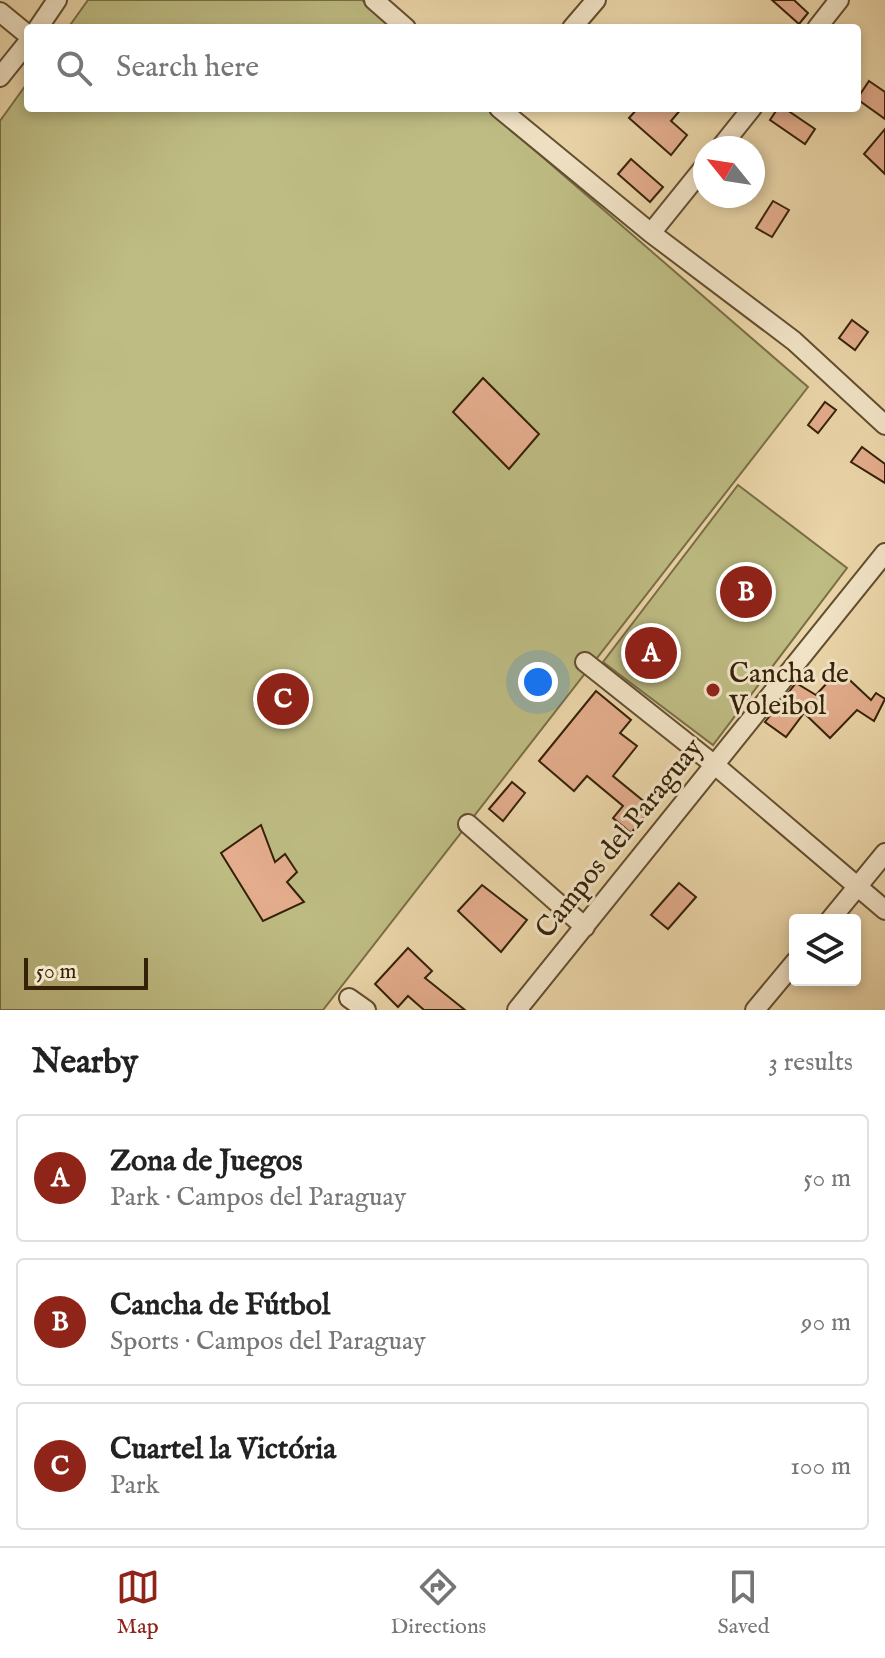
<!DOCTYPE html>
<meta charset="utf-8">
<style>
body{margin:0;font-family:"IM FELL English",serif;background:#f6f6f6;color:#222}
.controls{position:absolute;right:24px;bottom:24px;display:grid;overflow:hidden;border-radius:8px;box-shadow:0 4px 12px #0003}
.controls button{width:72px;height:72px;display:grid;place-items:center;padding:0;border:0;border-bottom:2px solid #e0e0e0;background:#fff;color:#222;font:40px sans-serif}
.compass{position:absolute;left:693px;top:136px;width:72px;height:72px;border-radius:50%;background:#fff;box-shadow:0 4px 12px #0003;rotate:300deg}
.scale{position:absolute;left:24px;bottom:20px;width:124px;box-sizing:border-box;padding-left:8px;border:4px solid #352108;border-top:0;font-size:22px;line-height:28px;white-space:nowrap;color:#352108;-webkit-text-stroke:6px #f2e4c7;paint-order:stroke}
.you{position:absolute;left:538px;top:682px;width:28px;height:28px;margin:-20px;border:6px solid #fff;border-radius:50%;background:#1a73e8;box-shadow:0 0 0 12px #1a73e833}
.badge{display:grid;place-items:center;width:52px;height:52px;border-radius:50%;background:#8f2418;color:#fff;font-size:26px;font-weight:700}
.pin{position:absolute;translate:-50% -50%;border:4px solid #fff;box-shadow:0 2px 8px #0006}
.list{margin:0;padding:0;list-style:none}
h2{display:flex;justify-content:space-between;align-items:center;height:104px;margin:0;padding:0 32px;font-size:34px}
h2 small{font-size:26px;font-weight:400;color:#767676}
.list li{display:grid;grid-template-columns:52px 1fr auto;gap:24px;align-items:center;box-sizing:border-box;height:128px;margin:0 16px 16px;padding:0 16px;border:2px solid #e0e0e0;border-radius:8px}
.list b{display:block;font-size:30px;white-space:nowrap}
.list p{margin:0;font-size:26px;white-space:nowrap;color:#767676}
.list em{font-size:26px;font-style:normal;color:#767676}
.icon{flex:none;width:44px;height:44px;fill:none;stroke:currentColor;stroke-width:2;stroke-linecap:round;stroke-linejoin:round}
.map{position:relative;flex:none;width:885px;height:1010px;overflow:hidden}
.search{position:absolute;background:#fff;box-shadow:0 4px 12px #0003;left:24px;right:24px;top:24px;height:88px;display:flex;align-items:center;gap:20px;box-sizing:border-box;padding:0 28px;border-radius:8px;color:#767676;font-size:30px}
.sheet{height:536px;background:#fff}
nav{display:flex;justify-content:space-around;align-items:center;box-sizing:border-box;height:112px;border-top:2px solid #e0e0e0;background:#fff;font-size:22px;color:#767676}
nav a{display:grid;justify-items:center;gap:4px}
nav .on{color:#8f2418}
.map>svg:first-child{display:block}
</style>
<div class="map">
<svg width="885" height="1010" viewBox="0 0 885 1010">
<rect width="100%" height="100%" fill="#ebd6a9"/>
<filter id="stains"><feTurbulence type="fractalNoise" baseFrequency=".0025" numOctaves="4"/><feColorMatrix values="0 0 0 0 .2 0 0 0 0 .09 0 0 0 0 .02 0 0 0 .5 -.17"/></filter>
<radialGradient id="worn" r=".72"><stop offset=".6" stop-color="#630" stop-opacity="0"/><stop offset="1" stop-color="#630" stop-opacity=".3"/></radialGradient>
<path fill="#bebc83" stroke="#7a6e46" stroke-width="2" d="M88 0H362L394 28H68Z
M28 82V108H486L808 387 323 1010H0V121Z
M738 485 847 568 713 745 603 662Z"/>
<path fill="#e4ad8d" stroke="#352108" stroke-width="2" d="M772 0H794L808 13 799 24Z
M869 81 885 92V119L857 99Z
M638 108H682L671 121 687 135 671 155 629 118Z
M778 108H784L815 129 805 144 770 120Z
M885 129V174L864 154Z
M631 159 663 187 650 202 618 174Z
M773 201 789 210 772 237 756 228Z
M852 320 868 332 855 350 839 338Z
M483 378 539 434 509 469 453 412Z
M825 402 836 410 818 433 808 425Z
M862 447 885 464V483L851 462Z
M839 670 871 700 876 693 885 699 874 721 857 710 830 738 804 713 786 737 765 722 796 683 816 695Z
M596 691 631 720 620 733 637 746 613 776 652 808 631 833 613 818 623 806 587 776 574 791 539 761Z
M512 782 525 793 503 821 489 809Z
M261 825 275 862 285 854 297 872 287 882 304 902 263 921 221 853Z
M679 883 696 897 668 929 651 915Z
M482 885 527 920 501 952 458 911Z
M408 948 432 971 425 978 465 1010H424L408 996 398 1007 375 984Z"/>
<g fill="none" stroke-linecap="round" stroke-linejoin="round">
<defs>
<path id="street" d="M374 0 406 28
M0 12 28 35
M38 28 57 0
M572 28 596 0
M817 28 839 0
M0 77 28 42
M499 108 651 233 794 341 885 425
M720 148 752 108
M651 233 705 166
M585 662 716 766 885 910
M468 824 585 927
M830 920 885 853
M349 998 366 1010
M517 1010 885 553
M755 1010 795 962"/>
</defs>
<use href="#street" stroke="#624e30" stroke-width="22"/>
<use href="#street" stroke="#f2e4c7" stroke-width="18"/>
</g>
<circle fill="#8f2418" stroke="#f2e4c7" stroke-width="3" cx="713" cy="690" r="8"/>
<g text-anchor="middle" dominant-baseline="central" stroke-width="6" stroke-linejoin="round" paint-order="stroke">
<g font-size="28" fill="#352108" stroke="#f2e4c7" text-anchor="start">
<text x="729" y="674">Cancha de<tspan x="729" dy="32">Voleibol</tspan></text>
</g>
<g font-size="28" fill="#352108" stroke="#f2e4c7">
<text transform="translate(620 839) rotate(-51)">Campos del Paraguay</text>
</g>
</g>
<rect width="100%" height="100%" filter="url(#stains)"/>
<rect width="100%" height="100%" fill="url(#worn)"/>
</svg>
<div class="controls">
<button><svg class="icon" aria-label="layers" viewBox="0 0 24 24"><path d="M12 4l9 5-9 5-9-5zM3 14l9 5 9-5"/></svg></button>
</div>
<svg class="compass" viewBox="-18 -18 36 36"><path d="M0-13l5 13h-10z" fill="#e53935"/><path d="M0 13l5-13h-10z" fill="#767676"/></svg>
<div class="scale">50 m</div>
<div class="you"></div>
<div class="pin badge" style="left:651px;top:653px">A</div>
<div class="pin badge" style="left:746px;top:592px">B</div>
<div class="pin badge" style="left:283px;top:699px">C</div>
<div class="search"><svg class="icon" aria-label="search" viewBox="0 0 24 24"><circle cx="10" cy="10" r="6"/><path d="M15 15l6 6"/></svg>Search here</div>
</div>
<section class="sheet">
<h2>Nearby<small>3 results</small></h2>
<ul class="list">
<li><span class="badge">A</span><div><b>Zona de Juegos</b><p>Park · Campos del Paraguay</p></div><em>50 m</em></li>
<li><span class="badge">B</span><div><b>Cancha de Fútbol</b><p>Sports · Campos del Paraguay</p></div><em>90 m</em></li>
<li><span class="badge">C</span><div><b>Cuartel la Victória</b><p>Park</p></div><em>100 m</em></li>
</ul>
</section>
<nav>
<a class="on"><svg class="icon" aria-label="map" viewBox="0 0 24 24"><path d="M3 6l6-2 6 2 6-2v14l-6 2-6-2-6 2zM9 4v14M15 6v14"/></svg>Map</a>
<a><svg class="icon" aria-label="directions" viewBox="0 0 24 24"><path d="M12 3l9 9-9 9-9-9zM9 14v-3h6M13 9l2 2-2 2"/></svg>Directions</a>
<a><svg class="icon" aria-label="saved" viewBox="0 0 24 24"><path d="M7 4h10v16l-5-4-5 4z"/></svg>Saved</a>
</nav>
